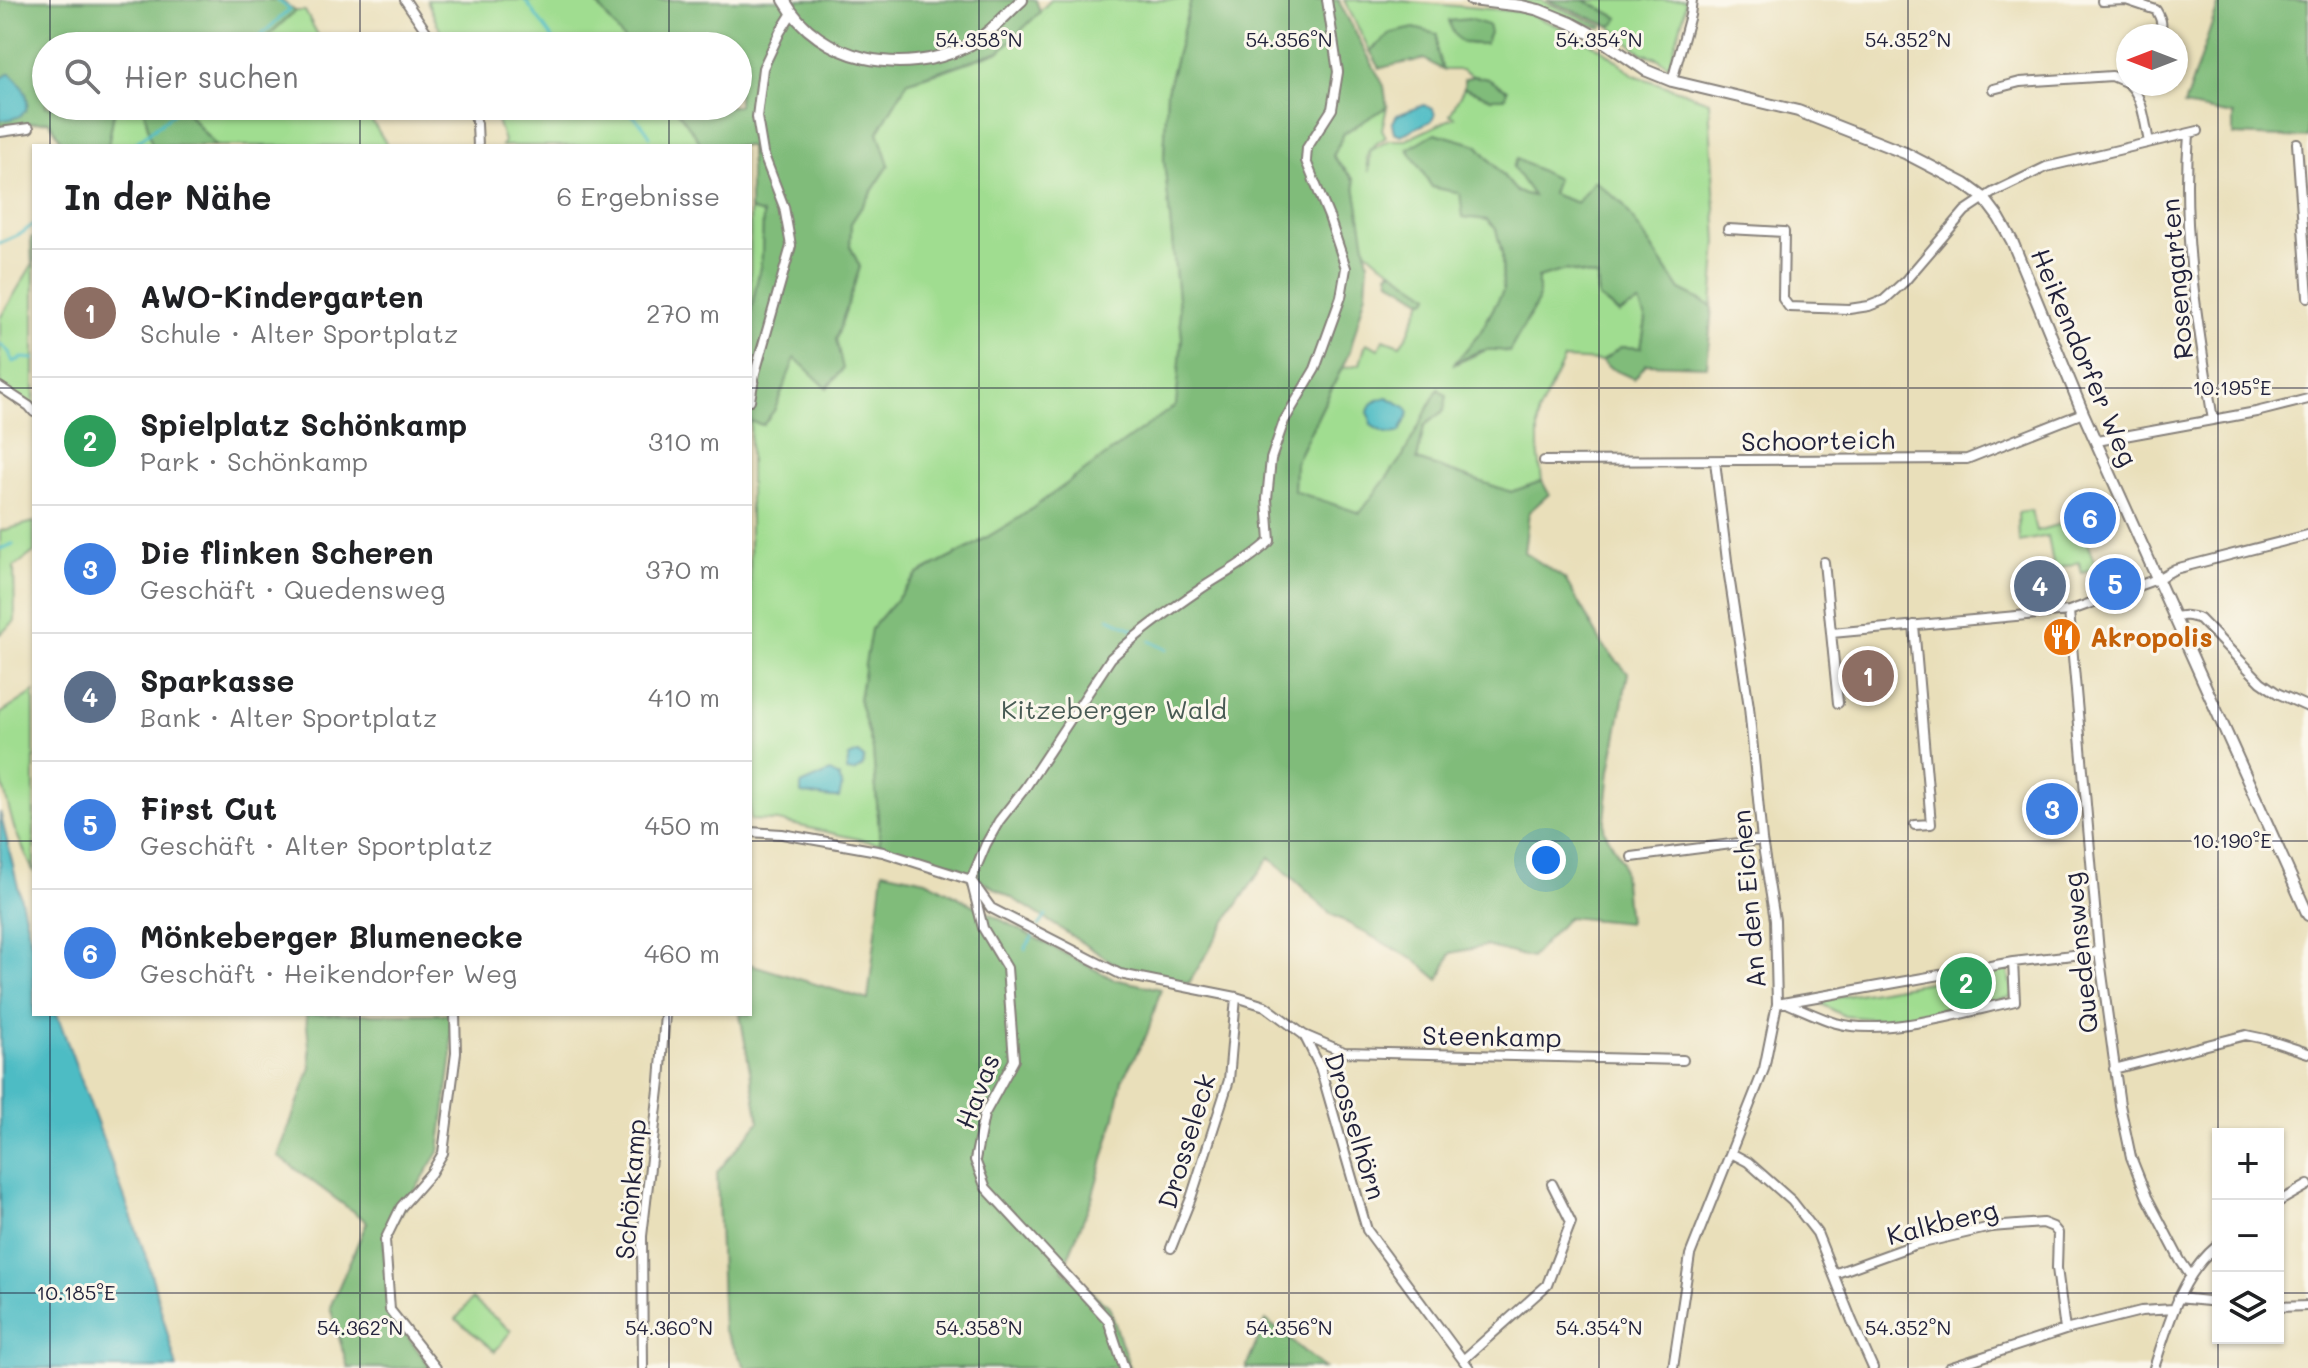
<!DOCTYPE html>
<html lang="de">
<meta charset="utf-8">
<style>
body{margin:0;font-family:Mali,sans-serif;background:#f6f6f6;color:#202124}
.controls{position:absolute;right:24px;bottom:24px;display:grid;overflow:hidden;border-radius:0px;box-shadow:0 2px 6px #0004}
.controls button{width:72px;height:72px;display:grid;place-items:center;padding:0;border:0;border-bottom:2px solid #e0e0e0;background:#fff;color:#202124;font:40px sans-serif}
.compass{position:absolute;left:2116px;top:24px;width:72px;height:72px;border-radius:50%;background:#fff;box-shadow:0 2px 6px #0004;rotate:270deg}
.you{position:absolute;left:1546px;top:860px;width:28px;height:28px;margin:-20px;border:6px solid #fff;border-radius:50%;background:#1a73e8;box-shadow:0 0 0 12px #1a73e833}
.badge{display:grid;place-items:center;width:52px;height:52px;border-radius:50%;background:#1f6fb2;color:#fff;font-size:26px;font-weight:700}
.pin{position:absolute;translate:-50% -50%;border:4px solid #fff;box-shadow:0 2px 8px #0006}
.list{margin:0;padding:0;list-style:none}
h2{display:flex;justify-content:space-between;align-items:center;height:104px;margin:0;padding:0 32px;font-size:34px}
h2 small{font-size:26px;font-weight:400;color:#757577}
.list li{display:grid;grid-template-columns:52px 1fr auto;gap:24px;align-items:center;box-sizing:border-box;height:128px;padding:0 32px;border-top:2px solid #e0e0e0}
.list b{display:block;font-size:30px;white-space:nowrap}
.list p{margin:0;font-size:26px;white-space:nowrap;color:#757577}
.list em{font-size:26px;font-style:normal;color:#757577}
.icon{flex:none;width:44px;height:44px;fill:none;stroke:currentColor;stroke-width:2;stroke-linecap:round;stroke-linejoin:round}
.map{position:relative;flex:none;width:2308px;height:1368px;overflow:hidden}
.search{position:absolute;background:#fff;box-shadow:0 2px 6px #0004;left:32px;top:32px;width:720px;height:88px;display:flex;align-items:center;gap:20px;box-sizing:border-box;padding:0 28px;border-radius:44px;color:#757577;font-size:30px}
.panel{position:absolute;background:#fff;box-shadow:0 2px 6px #0004;left:32px;top:144px;width:720px;height:872px;border-radius:0px}
.map>svg:first-child{display:block}
</style>
<div class="map">
<svg width="2308" height="1368" viewBox="0 0 2308 1368">
<rect width="100%" height="100%" fill="#fbf7ec"/>
<filter id="ink" filterUnits="userSpaceOnUse"><feTurbulence type="fractalNoise" baseFrequency=".0125" numOctaves="2"/><feDisplacementMap in="SourceGraphic" scale="16" xChannelSelector="R" yChannelSelector="G"/><feConvolveMatrix kernelMatrix="1 2 1 2 8 2 1 2 1" color-interpolation-filters="sRGB"/></filter>
<filter id="wash" filterUnits="userSpaceOnUse"><feTurbulence type="fractalNoise" baseFrequency=".006" numOctaves="4" result="noise"/><feDisplacementMap in="SourceGraphic" scale="32" xChannelSelector="R" yChannelSelector="G"/><feGaussianBlur stdDeviation="1.8" result="paint"/><feColorMatrix in="noise" values="0 0 0 0 0 0 0 0 0 0 0 0 0 0 0 0 0 1.4 0 .05"/><feComposite in="paint" operator="in"/></filter>
<g filter="url(#wash)">
<rect width="100%" height="100%" fill="#e9dfba"/>
<path fill="#a0dd90" stroke="#618066" stroke-width="2" d="M427 0H594L629 46H452L437 24Z
M1051 0H1191L1167 91 1164 159 1182 338 1177 405 1019 518 969 548 918 574 859 698 873 750 880 844 778 821 750 820V421L763 425 775 409 795 357 836 339 860 267 850 246 851 223 889 165 878 132 908 81 940 72 1000 51Z
M1344 0H1390L1523 12 1556 25 1602 49 1634 75 1709 101 1717 242 1712 306 1680 290 1649 243 1594 182 1577 203 1551 194 1513 167 1534 197 1517 192 1477 145 1408 149 1432 187 1460 193 1496 229 1502 253 1503 291 1480 333 1455 364 1491 348 1538 278 1565 270 1597 277 1599 298 1619 314 1639 302 1646 320 1641 348 1621 347 1602 361 1564 359 1538 414V448L1542 481 1511 492 1417 460 1424 426 1444 410 1439 389 1403 456 1360 514 1294 492 1295 463 1342 368 1360 364 1366 343 1379 349 1383 339 1400 345 1408 334 1422 300 1427 299 1430 295 1380 262 1365 249 1354 180 1333 157 1344 133 1387 107 1382 129 1386 137C1368 149 1364 150 1369 172L1370 151 1389 140H1406L1455 117 1450 115 1464 88 1491 98 1488 79 1473 76 1462 70H1443L1437 52V34L1392 33 1370 51Z
M1507 0H1540L1603 26 1601 28Z
M1584 0H1686L1684 15 1669 66 1657 58 1642 53 1610 26 1615 24Z
M295 11H305L324 46H257Z
M115 106H140L144 109 152 146H108Z
M192 106H362L388 146H216L186 111Z
M492 106H674L703 146H502L504 141Z
M750 210 763 214 762 257 750 316Z
M34 237V412L0 389V318L32 265 31 238Z
M2031 510 2036 531 2078 519 2097 569 2082 573 2079 562 2054 570 2048 536 2019 542 2018 513Z
M34 522V552L14 567 15 621 0 634V531Z
M34 692V873L14 828 0 775V714Z
M2008 969 2012 997 1886 1020 1844 1016 1816 1001Z
M472 1299 511 1331 495 1351 456 1319Z"/>
<path fill="#80bc7a" stroke="#516f5a" stroke-width="2" d="M0 0H281L295 11 257 46H46V106H115L108 146H64L49 121 0 126Z
M594 0H1036L1040 12 1000 51 908 81 878 132 889 165 851 223 850 246 860 267 836 339 843 369 827 388 795 358 775 409 763 425 750 421V317L762 257 763 214 750 210V146H703L674 106H738V46H629Z
M1191 0H1338L1384 86 1387 107 1344 133 1333 156 1354 180 1368 263 1366 292 1350 351 1295 463 1294 491 1360 513 1403 456 1438 389 1447 396 1444 410 1424 426 1417 460 1511 492 1542 481 1549 494 1529 512 1524 552 1565 579 1604 647 1628 673 1610 771 1604 830 1622 861 1628 923 1568 917 1531 958 1486 946 1451 953 1439 980 1415 960 1331 914 1270 857 1226 921 1189 983 1121 968 1027 907 955 865 880 844 873 750 859 699 871 629 918 574 969 548 1019 518 1176 405 1182 338 1164 159 1167 91Z
M1547 0H1584L1619 18 1615 24 1610 26Z
M2220 0H2308V138L2233 135V115L2184 106Z
M1469 19 1488 25 1490 33 1485 44C1463 44 1455 44 1449 21Z
M1414 28 1437 34V52L1443 70 1424 59 1380 68 1370 51 1392 33Z
M1473 76 1488 79 1507 90 1505 98H1491L1464 88V80Z
M140 106H192L186 112 216 146H152L144 109Z
M1435 133 1477 145 1517 192 1533 196 1513 167 1517 159 1557 179 1552 194 1577 203 1594 181 1622 203 1680 290 1712 306 1707 366 1646 364 1634 379 1608 367 1602 361 1621 347 1641 348 1646 320 1639 303 1619 313 1599 298 1597 277 1565 270 1538 278V301L1509 352C1483 346 1475 352 1453 365L1480 333 1503 291 1502 253 1496 229 1487 220 1463 217 1460 193 1432 187 1408 149Z
M1392 270 1430 295 1428 299 1422 300 1390 280 1388 273Z
M883 871 926 880 1113 979 1161 989 1147 1034 1122 1080 1115 1117 1092 1198 1063 1270 1109 1306 1130 1368H746L723 1329 717 1172 759 1122 740 1014H750V964L868 1000Z
M306 1014H450L452 1054 439 1152 384 1240 388 1310 431 1368H348L330 1307 367 1222 278 1156 311 1067Z
M1266 1320 1324 1368H1246Z"/>
<path fill="#4ebcc4" stroke="#386f80" stroke-width="2" d="M10 73C32 92 38 119 0 120V79Z
M1424 105 1433 109 1435 115 1431 121 1401 135 1394 132 1392 124 1397 115Z
M1387 397 1406 407 1409 413 1400 432C1388 436 1382 432 1371 425L1370 416 1368 413C1369 403 1378 399 1387 397Z
M858 753 864 758 863 766 854 772 846 771 849 757Z
M830 772 839 777 842 786 839 798C825 799 815 794 801 794V785Z
M0 812 34 953V1014H57L147 1259 177 1368H0Z"/>
<g fill="none" stroke-linecap="round" stroke-linejoin="round">
<path stroke="#4ebcc4" stroke-width="3" d="M525 0 558 46
M249 46 290 9 277 0
M618 106C632 114 642 122 650 136
M132 146 183 106
M0 243 22 233 34 224
M0 344 9 352 13 362 23 358 34 359
M0 549 13 544
M1109 618 1135 630
M1150 641 1167 650
M1039 926 1046 916
M1025 949 1033 936"/>
</g>
</g>
<g filter="url(#ink)">
<g fill="none" stroke-linecap="round" stroke-linejoin="round">
<defs>
<path id="minor" d="M405 0 436 46
M2102 1 2126 0 2156 10C2162 20 2163 25 2159 36
M1672 81 1690 15 1692 0
M2129 84C2143 97 2145 124 2149 142
M1993 89 2020 82 2112 76 2128 83
M472 106 477 124 478 146
M0 132 29 128
M2189 134C2181 231 2198 325 2213 420
M2297 143 2308 297
M1728 229 1784 232 1783 299 1789 307 1849 309 1869 306 1884 300 1905 281 1965 211 1992 193 2046 167 2198 131
M0 387 29 406 34 412
M750 400 755 373 791 246 784 207 763 153 757 117 763 68 780 32 792 13
M2097 441 2256 412 2308 399
M1544 461 1967 459 2083 413
M1824 562 1838 703
M2069 611 2099 952 2120 1105 2131 1157 2147 1197 2180 1260 2190 1275
M2173 618C2183 614 2191 616 2200 619L2261 682 2277 693 2308 707
M1914 625 1931 824 1915 825
M1832 633 2069 611 2157 579 2175 569 2308 535
M750 832 782 834 883 852 971 880 991 908 1120 974 1236 997 1265 1006 1304 1035 1320 1067 1367 1230 1469 1368
M1632 857 1762 840
M1777 1004 2013 962 2099 952
M1789 1004C1804 1010 1820 1018 1836 1023 1885 1037 1965 1012 2015 1001L2013 962
M1304 1035 1344 1052 1683 1060
M1320 1067 1344 1052
M2114 1069 2246 1035 2265 1039 2308 1053
M1731 1153 1748 1162 1792 1201 1817 1233 1852 1321 1873 1368
M2278 1202 2308 1185
M1171 1248 1191 1198 1229 1080 1236 997
M1834 1274 1914 1245 1991 1227 2043 1223 2053 1227 2058 1233 2057 1268 2065 1330
M2178 1298 2218 1302
M2278 1307 2308 1306
M1463 1360 1547 1285 1571 1222 1552 1184
M436 1368 390 1310 385 1240 401 1207 431 1173 443 1153 456 1053 455 1014
M643 1368 642 1236 660 1081 665 1014
M1124 1368 1108 1320 986 1188 975 1160 984 1115 1014 1060 1007 968 983 928 971 880 986 844 999 821 1025 788 1111 658C1139 632 1171 609 1202 588 1225 573 1250 560 1270 541L1267 499 1271 459 1284 421 1315 369 1341 297 1346 268 1329 217 1306 161 1307 148 1332 109 1338 72 1327 0
M1673 1368 1690 1255 1764 1069 1777 1004 1775 920 1762 840 1749 707 1728 569 1715 461
M1949 1368 2065 1330 2141 1311 2173 1309
M2154 1368C2169 1323 2180 1276 2218 1245"/>
<path id="tertiary" d="M784 0C819 62 904 77 965 47 987 37 1004 16 1022 0
M1471 0 1522 6 1539 10 1571 23 1600 39 1645 70 1672 81 1798 111 1905 153 1965 184 1984 198 1999 218 2012 241 2083 413 2308 915"/>
</defs>
<use href="#minor" stroke="#86807a" stroke-width="12"/>
<use href="#tertiary" stroke="#86807a" stroke-width="14"/>
<use href="#minor" stroke="#fff" stroke-width="8"/>
<use href="#tertiary" stroke="#fff" stroke-width="10"/>
</g>
</g>
<path fill="none" stroke="#22223b" stroke-width="2" stroke-opacity="0.45" d="M50 0V46M360 0V46M669 0V46M979 0V1368M1289 0V1368M1599 0V1368M1908 0V1368M2218 0V1134M50 106V146M360 106V146M669 106V146M0 388H34M750 388H2308M0 841H34M750 841H2308M50 1014V1368M360 1014V1368M669 1014V1368M0 1293H2218M2278 1293H2308M2218 1338V1368"/>
<defs>
<symbol id="restaurant-disc" viewBox="-11 -11 22 22"><circle r="9.5" fill="#e8710a" stroke="#fbf7ec"/><path d="M-5-6h1v4h1v-4h1v4h1v-4h1v5L-1.5 .5V6h-2V.5L-5-1ZM5-6V6H3V1.5H1.5Q1.5-4 5-6Z" fill="#fff"/></symbol>
</defs>
<g fill-rule="evenodd">
<use href="#restaurant-disc" x="2040" y="615" width="44" height="44"/>
</g>
<g text-anchor="middle" dominant-baseline="central" stroke-width="6" stroke-linejoin="round" paint-order="stroke">
<g font-size="26" fill="#22223b" stroke="#fbf7ec">
<text transform="translate(2176 279) rotate(-95)">Rosengarten</text>
<text transform="translate(2085 357) rotate(67)">Heikendorfer Weg</text>
<text transform="translate(1818 440) rotate(-1)">Schoorteich</text>
<text transform="translate(1748 899) rotate(-95)">An den Eichen</text>
<text transform="translate(2080 953) rotate(-96)">Quedensweg</text>
<text transform="translate(1492 1036) rotate(1)">Steenkamp</text>
<text transform="translate(977 1091) rotate(-69)">Havas</text>
<text transform="translate(1356 1126) rotate(73)">Drosselhörn</text>
<text transform="translate(1186 1141) rotate(-73)">Drosseleck</text>
<text transform="translate(630 1189) rotate(-85)">Schönkamp</text>
<text transform="translate(1942 1222) rotate(-14)">Kalkberg</text>
</g>
<g font-size="26" font-weight="bold" fill="#c56008" stroke="#fbf7ec" text-anchor="start">
<text x="2090" y="637">Akropolis</text>
</g>
<g font-size="26" fill="#485a54" stroke="#fbf7ec">
<text x="1114" y="709">Kitzeberger Wald</text>
</g>
</g>
<g font-size="20" text-anchor="middle" fill="#22223b" stroke="#fbf7ec" stroke-width="6" stroke-linejoin="round" paint-order="stroke">
<text x="979" y="47">54.358°N</text>
<text x="1289" y="47">54.356°N</text>
<text x="1599" y="47">54.354°N</text>
<text x="1908" y="47">54.352°N</text>
<text x="2232" y="395">10.195°E</text>
<text x="2232" y="848">10.190°E</text>
<text x="76" y="1300">10.185°E</text>
<text x="360" y="1335">54.362°N</text>
<text x="669" y="1335">54.360°N</text>
<text x="979" y="1335">54.358°N</text>
<text x="1289" y="1335">54.356°N</text>
<text x="1599" y="1335">54.354°N</text>
<text x="1908" y="1335">54.352°N</text>
</g>
</svg>
<div class="controls">
<button>+</button>
<button>−</button>
<button><svg class="icon" aria-label="layers" viewBox="0 0 24 24"><path d="M12 4l9 5-9 5-9-5zM3 14l9 5 9-5"/></svg></button>
</div>
<svg class="compass" viewBox="-18 -18 36 36"><path d="M0-13l5 13h-10z" fill="#e53935"/><path d="M0 13l5-13h-10z" fill="#757577"/></svg>
<div class="you"></div>
<div class="pin badge" style="left:1868px;top:676px;background:#8d6e63">1</div>
<div class="pin badge" style="left:1966px;top:983px;background:#2e9e5b">2</div>
<div class="pin badge" style="left:2052px;top:809px;background:#3f7fe0">3</div>
<div class="pin badge" style="left:2040px;top:586px;background:#5c6f8a">4</div>
<div class="pin badge" style="left:2115px;top:584px;background:#3f7fe0">5</div>
<div class="pin badge" style="left:2090px;top:518px;background:#3f7fe0">6</div>
<div class="search"><svg class="icon" aria-label="search" viewBox="0 0 24 24"><circle cx="10" cy="10" r="6"/><path d="M15 15l6 6"/></svg>Hier suchen</div>
<section class="panel">
<h2>In der Nähe<small>6 Ergebnisse</small></h2>
<ul class="list">
<li><span class="badge" style="background:#8d6e63">1</span><div><b>AWO-Kindergarten</b><p>Schule · Alter Sportplatz</p></div><em>270 m</em></li>
<li><span class="badge" style="background:#2e9e5b">2</span><div><b>Spielplatz Schönkamp</b><p>Park · Schönkamp</p></div><em>310 m</em></li>
<li><span class="badge" style="background:#3f7fe0">3</span><div><b>Die flinken Scheren</b><p>Geschäft · Quedensweg</p></div><em>370 m</em></li>
<li><span class="badge" style="background:#5c6f8a">4</span><div><b>Sparkasse</b><p>Bank · Alter Sportplatz</p></div><em>410 m</em></li>
<li><span class="badge" style="background:#3f7fe0">5</span><div><b>First Cut</b><p>Geschäft · Alter Sportplatz</p></div><em>450 m</em></li>
<li><span class="badge" style="background:#3f7fe0">6</span><div><b>Mönkeberger Blumenecke</b><p>Geschäft · Heikendorfer Weg</p></div><em>460 m</em></li>
</ul>
</section>
</div>
